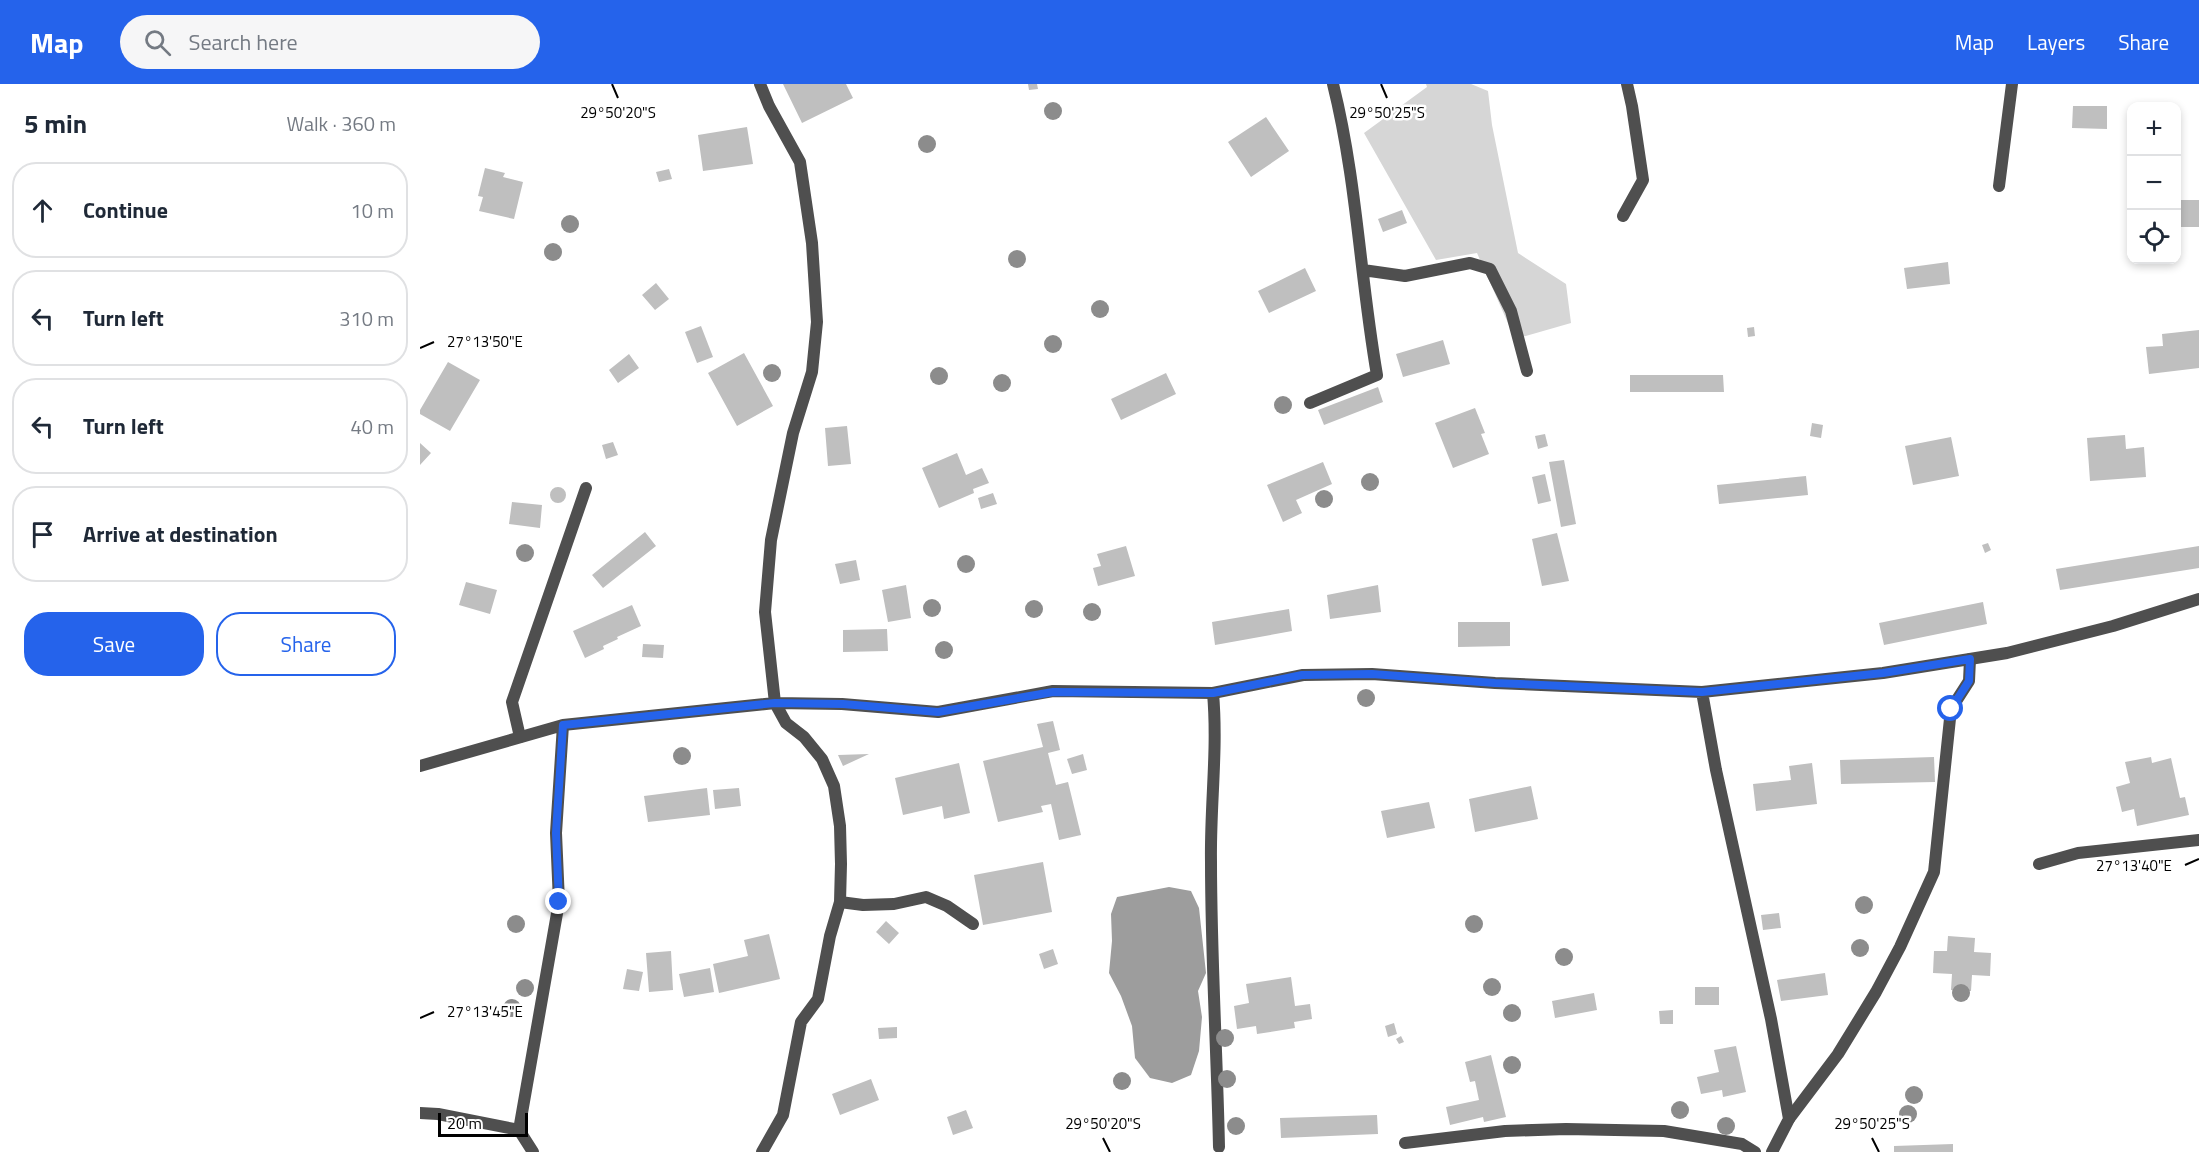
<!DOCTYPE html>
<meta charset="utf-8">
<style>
body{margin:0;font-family:"Titillium Web",sans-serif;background:#f6f6f7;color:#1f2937}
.controls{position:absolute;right:18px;top:18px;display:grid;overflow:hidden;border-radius:12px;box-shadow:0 3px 9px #0003}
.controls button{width:54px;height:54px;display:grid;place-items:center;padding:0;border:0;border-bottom:2px solid #e0e1e3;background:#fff;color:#1f2937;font:30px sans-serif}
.scale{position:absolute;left:18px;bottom:15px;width:90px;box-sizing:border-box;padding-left:6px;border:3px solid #000;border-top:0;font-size:16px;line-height:21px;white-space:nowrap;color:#000;-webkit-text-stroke:4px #fff;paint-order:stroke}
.stop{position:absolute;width:18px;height:18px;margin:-14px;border:4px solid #2563eb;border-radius:50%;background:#fff}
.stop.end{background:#2563eb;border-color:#fff;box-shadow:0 2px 6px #0008}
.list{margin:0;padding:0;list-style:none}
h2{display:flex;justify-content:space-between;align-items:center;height:78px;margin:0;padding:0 24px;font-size:26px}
h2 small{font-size:20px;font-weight:400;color:#747a83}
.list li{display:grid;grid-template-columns:39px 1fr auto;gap:18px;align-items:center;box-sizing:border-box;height:96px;margin:0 12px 12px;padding:0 12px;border:2px solid #e0e1e3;border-radius:24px}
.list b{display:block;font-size:22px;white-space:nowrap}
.list em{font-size:20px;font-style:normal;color:#747a83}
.actions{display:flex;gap:12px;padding:18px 24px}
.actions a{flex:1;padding:14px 0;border:2px solid #2563eb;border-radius:24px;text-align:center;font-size:21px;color:#2563eb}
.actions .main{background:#2563eb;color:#fff}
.icon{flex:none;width:33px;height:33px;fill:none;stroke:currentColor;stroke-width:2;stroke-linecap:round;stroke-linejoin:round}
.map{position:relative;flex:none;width:1779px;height:1068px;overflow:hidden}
header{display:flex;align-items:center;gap:36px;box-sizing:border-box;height:84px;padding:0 30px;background:#2563eb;color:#fff}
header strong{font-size:28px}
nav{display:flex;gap:33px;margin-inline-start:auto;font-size:21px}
.search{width:420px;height:54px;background:#f6f6f7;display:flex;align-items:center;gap:15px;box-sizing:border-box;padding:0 21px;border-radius:33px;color:#747a83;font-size:22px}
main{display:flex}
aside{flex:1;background:#fff}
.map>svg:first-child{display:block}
</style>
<header>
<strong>Map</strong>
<div class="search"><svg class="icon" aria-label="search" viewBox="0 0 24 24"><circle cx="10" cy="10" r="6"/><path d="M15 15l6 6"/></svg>Search here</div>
<nav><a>Map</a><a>Layers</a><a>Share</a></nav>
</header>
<main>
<aside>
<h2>5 min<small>Walk · 360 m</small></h2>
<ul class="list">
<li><svg class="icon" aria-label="ahead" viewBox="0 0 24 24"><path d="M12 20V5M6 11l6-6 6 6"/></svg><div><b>Continue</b></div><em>10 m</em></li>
<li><svg class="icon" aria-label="left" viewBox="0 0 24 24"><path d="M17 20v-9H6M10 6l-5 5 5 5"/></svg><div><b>Turn left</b></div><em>310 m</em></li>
<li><svg class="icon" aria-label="left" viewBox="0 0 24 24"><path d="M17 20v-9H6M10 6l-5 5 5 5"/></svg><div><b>Turn left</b></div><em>40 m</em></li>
<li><svg class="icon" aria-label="arrive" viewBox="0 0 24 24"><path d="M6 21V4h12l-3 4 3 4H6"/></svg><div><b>Arrive at destination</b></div></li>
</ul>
<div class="actions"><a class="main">Save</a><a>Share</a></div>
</aside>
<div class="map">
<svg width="1779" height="1068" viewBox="0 0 1779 1068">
<rect width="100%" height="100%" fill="#fff"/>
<path fill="#d6d6d6" d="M1006 0H1051L1068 7 1072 41 1098 169 1146 200 1151 239 1095 255 1057 169 1016 176 944 49 1007 3Z"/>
<path fill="#9d9d9d" d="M749 803 771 807 779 824 786 889 778 907 782 933 779 967 771 991 752 999 730 994 715 974 712 942 701 912 689 889 692 857 691 830 697 813Z"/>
<path fill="#bfbfbf" d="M363 0H426L433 14 382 39Z
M608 0H617L618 5 609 6Z
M1653 22H1687V45L1652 44Z
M846 33 869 67 831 93 808 58Z
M327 43 333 80 283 87 278 51Z
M65 84 85 89 83 93 103 98 94 135 59 127 63 113 58 112Z
M249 85 252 95 239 98 236 88Z
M1756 116H1779V143H1756Z
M982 126 987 139 963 148 958 135Z
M1528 178 1530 200 1487 205 1484 184Z
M885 184 896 207 849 229 838 207Z
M236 199 249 215 235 226 222 211Z
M281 242 293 273 277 279 265 248Z
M1334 243 1335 252 1328 253 1327 244Z
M1779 246V284L1729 290 1726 263 1743 262 1742 250Z
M1023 256 1030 280 983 293 976 270Z
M324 269 353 322 317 342 288 289Z
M209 270 219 284 198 299 189 286Z
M28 278 60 296 30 347 0 330V326Z
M746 289 756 310 701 336 691 315Z
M1210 291H1303L1304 308H1210Z
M958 303 963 318 904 341 898 326Z
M1055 324 1065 349 1061 350 1069 370 1033 384 1015 339Z
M1392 339 1403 341 1401 354 1390 352Z
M427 342 431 380 408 382 405 344Z
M1125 350 1128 362 1118 365 1115 352Z
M1705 351 1706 365 1724 363 1726 393 1670 397 1667 354Z
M1531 353 1539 392 1493 401 1485 362Z
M193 358 198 371 186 375 182 361Z
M0 359 11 369 0 381Z
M537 369 546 391 562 384 569 399 553 405 554 409 519 424 502 384Z
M1144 376 1156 440 1141 443 1129 378Z
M903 378 912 400 876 416 882 429 863 438 847 401Z
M1125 390 1131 417 1118 420 1112 393Z
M1386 392 1388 411 1299 420 1297 401Z
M130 411a8 8 0 1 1 16 0a8 8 0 1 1-16 0Z
M573 409 577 420 561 425 558 414Z
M92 418 122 421 120 444 89 440Z
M225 448 236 462 183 504 172 491Z
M1137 449 1149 497 1122 502 1112 455Z
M1568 459 1571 466 1565 469 1562 461Z
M706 462 715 492 678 502 673 484 681 482 677 470Z
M1779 462V484L1640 506 1636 485Z
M436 476 440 496 420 500 415 480Z
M46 498 77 506 70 530 39 521Z
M486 501 491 534 468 538 462 506Z
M958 501 961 528 910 535 907 511Z
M1563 518 1567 540 1464 561 1459 539Z
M212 521 221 542 197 553 198 555 183 562 184 565 165 574 153 547Z
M869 525 872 547 795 561 792 538Z
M1038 538H1090V562L1038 563Z
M467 545 468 567 423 568V546Z
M223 560 244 561 243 574 222 573Z
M633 637 640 666 628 669 636 701 648 698 661 751 639 756 631 720 621 722 623 728 578 738 563 677 623 663 617 640Z
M449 670 423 682 418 671Z
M663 670 667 686 652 690 647 675Z
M1514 673 1515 698 1421 700 1420 676Z
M1731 673 1732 679 1751 674 1760 714 1765 713 1769 731 1717 742 1714 725 1702 728 1696 703 1710 699 1705 678Z
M539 679 550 729 524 735 522 722 483 731 475 694Z
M1392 679 1397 720 1336 727 1333 700 1371 696 1369 682Z
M1111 702 1118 735 1055 748 1049 715Z
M287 704 290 731 228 738 224 712Z
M319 704 321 722 295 725 293 706Z
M1009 718 1015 744 967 754 961 727Z
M623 778 632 828 563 841 554 791Z
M1359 829 1361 844 1343 846 1341 831Z
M466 837 479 849 469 860 456 848Z
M349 850 360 895 299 909 293 880 328 872 324 856Z
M1528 852 1555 854 1554 868 1571 869 1570 892 1552 891 1551 907 1531 906 1532 890 1513 889 1514 867H1527Z
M633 865 638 880 624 885 619 870Z
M251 867 253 906 229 908 226 869Z
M290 884 294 908 264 913 259 890Z
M207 885 223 888 219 907 203 905Z
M1405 889 1408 911 1361 917 1357 896Z
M871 893 875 922 890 920 892 935 874 938 875 944 837 950 836 942 817 945 814 922 829 919 826 900Z
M1275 903H1299V921H1275Z
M1174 909 1177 926 1135 934 1132 917Z
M1253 926V940H1240L1239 927Z
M974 939 977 950 968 953 965 942Z
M477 943V954L459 955 458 944Z
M981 952 984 958 979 960 976 955Z
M1316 962 1326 1008 1303 1013 1302 1006 1281 1010 1277 993 1299 988 1294 966Z
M1071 971 1086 1033 1064 1038 1063 1033 1030 1041 1026 1023 1059 1016 1055 997 1050 998 1045 978Z
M451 995 459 1016 420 1031 412 1010Z
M546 1026 553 1044 533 1051 527 1033Z
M957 1031 958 1050 861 1054 860 1034Z
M1533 1060V1068H1474V1062Z"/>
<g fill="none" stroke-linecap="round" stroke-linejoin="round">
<path stroke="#4f4f4f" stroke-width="12" d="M1579 102 1592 0
M1203 132 1223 96 1212 22 1207 0
M943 186 985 192 1050 179 1070 185 1091 227 1107 287
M890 319 957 291C940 194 937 96 913 0
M793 609C798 666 790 722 791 778 791 873 797 968 799 1063
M100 653 92 618 166 404
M1619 780 1658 769 1779 756
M0 1029 18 1030 99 1046
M1369 1035 1418 970 1456 908 1480 863 1514 788 1531 625 1549 597 1550 575
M985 1059 1085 1047 1146 1045 1244 1047 1322 1060 1335 1068"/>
<path stroke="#4f4f4f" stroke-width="12" d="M340 0 349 22 380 78 392 159 397 238 392 288 373 349 351 456 345 528 355 619 366 639 384 653 402 675 414 702 420 742 421 780 420 818 410 852 398 915 381 938 363 1031 342 1068
M1282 608 1296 686 1351 935 1369 1035 1352 1068
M0 682 143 641 355 619 422 620 518 628 633 607 793 609 883 591 952 590 1075 599 1282 608 1463 589 1587 569 1693 542 1779 515
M420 818 443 821 474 820 506 813 527 822 553 840
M113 1068 99 1046 139 818 136 749 143 641"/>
</g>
<g fill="#8c8c8c">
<circle cx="633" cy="27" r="9"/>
<circle cx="507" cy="60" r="9"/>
<circle cx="150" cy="140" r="9"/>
<circle cx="133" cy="168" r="9"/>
<circle cx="597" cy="175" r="9"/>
<circle cx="680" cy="225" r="9"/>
<circle cx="633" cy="260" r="9"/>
<circle cx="352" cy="289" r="9"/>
<circle cx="519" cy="292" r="9"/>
<circle cx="582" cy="299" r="9"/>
<circle cx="863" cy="321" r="9"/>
<circle cx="950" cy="398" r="9"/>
<circle cx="904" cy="415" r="9"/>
<circle cx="105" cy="469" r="9"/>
<circle cx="546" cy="480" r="9"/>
<circle cx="512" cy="524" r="9"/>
<circle cx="614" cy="525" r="9"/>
<circle cx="672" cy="528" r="9"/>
<circle cx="524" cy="566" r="9"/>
<circle cx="946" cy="614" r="9"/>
<circle cx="262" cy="672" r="9"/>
<circle cx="1444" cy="821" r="9"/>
<circle cx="96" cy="840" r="9"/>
<circle cx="1054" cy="840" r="9"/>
<circle cx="1440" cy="864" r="9"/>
<circle cx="1144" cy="873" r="9"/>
<circle cx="1072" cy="903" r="9"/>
<circle cx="105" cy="904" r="9"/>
<circle cx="1541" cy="909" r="9"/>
<circle cx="92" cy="924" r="9"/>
<circle cx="1092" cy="929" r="9"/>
<circle cx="805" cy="954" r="9"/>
<circle cx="1092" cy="981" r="9"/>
<circle cx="807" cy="995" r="9"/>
<circle cx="702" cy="997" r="9"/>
<circle cx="1494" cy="1011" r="9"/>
<circle cx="1260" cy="1026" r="9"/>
<circle cx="1488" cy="1030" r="9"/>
<circle cx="816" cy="1042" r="9"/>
<circle cx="1306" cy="1042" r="9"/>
</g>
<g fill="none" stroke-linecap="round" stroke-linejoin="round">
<path stroke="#2563eb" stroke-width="8" d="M139 818 136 749 143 641 355 619 423 620 518 628 633 608 793 609 882 591 952 590 1075 599 1282 608 1463 589 1550 575 1549 597 1531 625"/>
</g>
<path fill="none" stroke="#000" stroke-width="2" d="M192 0 198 14M961 0 967 14M0 264 14 258M1765 781 1779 775M0 934 14 928M683 1054 690 1068M1452 1054 1459 1068"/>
<g font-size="15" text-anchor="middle" fill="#000" stroke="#fff" stroke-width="5" stroke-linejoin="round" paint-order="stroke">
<text x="198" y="34">29°50'20"S</text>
<text x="967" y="34">29°50'25"S</text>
<text x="65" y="263">27°13'50"E</text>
<text x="1714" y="787">27°13'40"E</text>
<text x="65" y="933">27°13'45"E</text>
<text x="683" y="1045">29°50'20"S</text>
<text x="1452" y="1045">29°50'25"S</text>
</g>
</svg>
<div class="controls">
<button>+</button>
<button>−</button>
<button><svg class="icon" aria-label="locate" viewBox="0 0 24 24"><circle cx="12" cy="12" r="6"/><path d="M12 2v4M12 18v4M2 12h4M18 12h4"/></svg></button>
</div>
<div class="scale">20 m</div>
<div class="stop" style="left:1531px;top:625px"></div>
<div class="stop end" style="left:139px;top:818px"></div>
</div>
</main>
